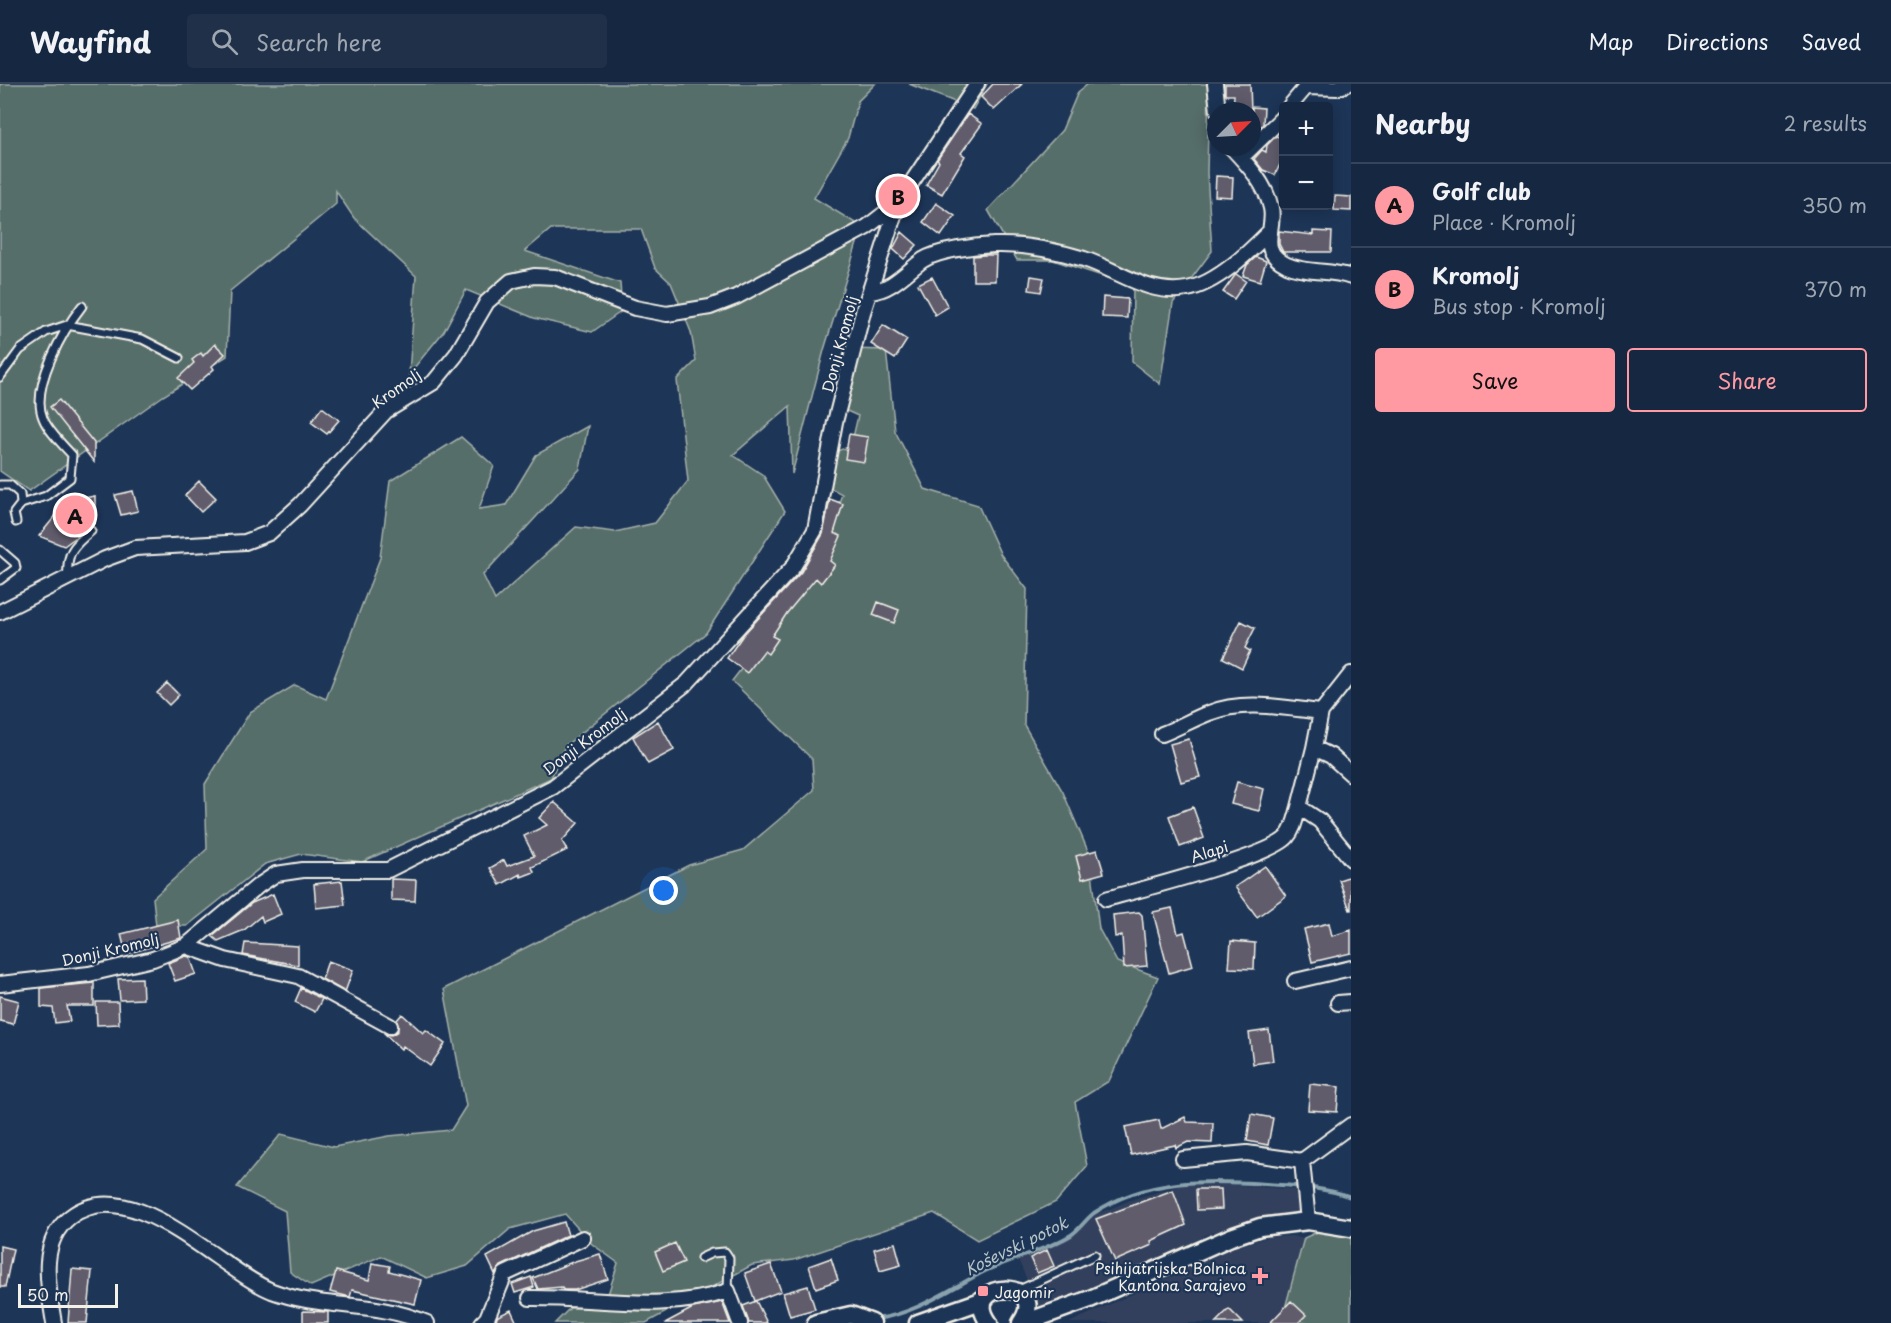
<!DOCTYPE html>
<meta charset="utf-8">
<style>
body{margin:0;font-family:"Playpen Sans",sans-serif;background:#1f3048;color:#f1f3f6}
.controls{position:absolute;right:18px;top:18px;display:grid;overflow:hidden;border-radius:6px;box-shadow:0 3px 15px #0003}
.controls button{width:54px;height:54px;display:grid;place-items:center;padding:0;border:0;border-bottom:2px solid #35445a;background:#162841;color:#f1f3f6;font:30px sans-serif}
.compass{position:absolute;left:1207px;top:18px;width:54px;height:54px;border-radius:50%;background:#162841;box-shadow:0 3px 15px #0003;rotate:66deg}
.scale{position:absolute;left:18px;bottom:15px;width:100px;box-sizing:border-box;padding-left:6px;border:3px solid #f4f1e8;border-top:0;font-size:16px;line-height:21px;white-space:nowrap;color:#f4f1e8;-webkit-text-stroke:4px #1d3557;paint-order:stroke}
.you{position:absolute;left:664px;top:807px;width:21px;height:21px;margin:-15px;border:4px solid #fff;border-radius:50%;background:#1a73e8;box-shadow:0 0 0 9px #1a73e833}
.badge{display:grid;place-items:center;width:39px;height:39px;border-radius:50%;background:#ff9aa2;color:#111;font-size:20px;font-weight:700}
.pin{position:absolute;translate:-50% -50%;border:3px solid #fff;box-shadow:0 2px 6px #0006}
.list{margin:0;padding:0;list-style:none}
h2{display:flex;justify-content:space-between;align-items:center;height:78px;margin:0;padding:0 24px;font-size:26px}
h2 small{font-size:20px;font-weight:400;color:#9ea6b1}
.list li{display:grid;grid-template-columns:39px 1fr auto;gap:18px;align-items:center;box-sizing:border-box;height:84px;padding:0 24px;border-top:2px solid #35445a}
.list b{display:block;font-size:22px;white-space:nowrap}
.list p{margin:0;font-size:20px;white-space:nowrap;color:#9ea6b1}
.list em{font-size:20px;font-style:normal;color:#9ea6b1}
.actions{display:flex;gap:12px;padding:18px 24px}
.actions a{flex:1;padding:14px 0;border:2px solid #ff9aa2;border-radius:6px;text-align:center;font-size:21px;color:#ff9aa2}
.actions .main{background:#ff9aa2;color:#111}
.icon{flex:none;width:33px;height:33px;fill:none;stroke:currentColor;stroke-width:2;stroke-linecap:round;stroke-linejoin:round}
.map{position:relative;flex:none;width:1351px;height:1239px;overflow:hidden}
header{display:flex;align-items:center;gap:36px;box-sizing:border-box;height:84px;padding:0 30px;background:#162841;border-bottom:2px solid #35445a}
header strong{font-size:28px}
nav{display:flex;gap:33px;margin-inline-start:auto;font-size:21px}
.search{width:420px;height:54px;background:#1f3048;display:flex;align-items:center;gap:15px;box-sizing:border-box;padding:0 21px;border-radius:6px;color:#9ea6b1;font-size:22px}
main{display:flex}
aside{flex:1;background:#162841}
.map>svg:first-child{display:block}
</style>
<header>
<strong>Wayfind</strong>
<div class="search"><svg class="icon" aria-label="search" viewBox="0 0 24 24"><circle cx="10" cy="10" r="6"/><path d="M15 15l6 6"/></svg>Search here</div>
<nav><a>Map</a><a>Directions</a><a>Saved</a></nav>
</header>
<main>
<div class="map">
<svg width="1351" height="1239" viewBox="0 0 1351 1239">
<rect width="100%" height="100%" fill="#1d3557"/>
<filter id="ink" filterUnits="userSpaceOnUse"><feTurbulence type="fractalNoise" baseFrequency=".0167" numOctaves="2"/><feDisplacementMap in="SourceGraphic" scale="12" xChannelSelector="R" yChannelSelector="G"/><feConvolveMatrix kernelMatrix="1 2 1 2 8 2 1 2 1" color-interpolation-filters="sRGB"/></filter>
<g filter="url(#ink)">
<path fill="#31415d" d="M1219 1100 1301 1106V1131L1249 1136 1206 1151 1143 1184 1045 1225 1038 1222 1018 1175 1073 1152 1095 1131 1133 1115 1183 1101Z
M1292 1152 1348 1166 1351 1239H1069L1235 1163 1269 1153Z"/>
<path fill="#566e6a" stroke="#a5b0a9" stroke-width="1.5" d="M0 0H875L858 17 848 54 814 114 862 143 824 266 792 390 790 322 733 371 763 391 785 427 706 549 565 662 551 694 362 778 301 770 265 780 187 842H156L153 814 207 765 205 700 250 628 295 601 326 615 380 474 390 397 461 353 494 382 479 425 506 421 536 371 588 342 580 385 483 491 495 516 576 443 615 448 655 439 688 397 677 296 696 277 691 248 671 199 655 184 641 145H551L525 167 620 199 622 227 592 248 534 234 466 206 444 247 409 290 416 192 354 134 336 107V120L230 207 227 272 163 312 29 407 0 387Z
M909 0H987L973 25Z
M1088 0H1209L1207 89 1212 167 1173 219 1160 300 1132 278 1133 202 1053 176H1017L988 126 1062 46 1078 8Z
M851 265 886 266 895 347 925 405 978 421 1001 471 1027 505 1024 641 1063 708 1090 772 1099 845 1117 878 1158 893 1109 997 1075 1018 1087 1082 1056 1118 977 1156 934 1129 794 1176 752 1181 646 1239H555L570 1224 604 1223 618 1179 592 1160 565 1130 510 1145 467 1182 427 1194 381 1172 311 1202 290 1188 285 1127 237 1103 281 1050 334 1063 389 1052 451 1046 466 1022 444 905 689 781 743 766 814 706 812 675 732 597 815 489 842 410 818 397 826 371 851 362 858 332 838 323Z
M1351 1133V1239H1281L1304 1154Z"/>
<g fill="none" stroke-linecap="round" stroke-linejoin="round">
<path stroke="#89a2ad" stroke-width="4" d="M876 1235C915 1230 948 1206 983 1188 1010 1175 1047 1166 1071 1151 1080 1145 1086 1135 1094 1129 1146 1094 1207 1096 1266 1100 1296 1102 1323 1103 1351 1113"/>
</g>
<path fill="#605c6c" stroke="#f4f1e8" stroke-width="1.5" d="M993 0H1022L994 26 981 13Z
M1225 0H1250L1251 27H1233L1234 11H1225Z
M1252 23 1264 24 1263 40 1259 44 1252 43Z
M968 30 982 40 961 69 965 72 942 110 926 101 939 78 937 76Z
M1276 52 1284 54V72L1275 91 1263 86 1254 75 1262 66 1266 68 1267 61Z
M1216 92 1233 93 1232 113 1215 112Z
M1335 112 1351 113V127L1334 126Z
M936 119 955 132 941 152 923 138Z
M1279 147 1313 151V147L1332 148 1331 168H1283L1279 160Z
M902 148 917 161 904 175 893 165Z
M984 171H996L995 197H973V172Z
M1256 173 1266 177 1260 197 1243 192 1247 181Z
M1236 190 1246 197 1234 215 1223 208Z
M1031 192 1044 194 1041 208 1029 206Z
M932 193 948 223 935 231 918 200Z
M1103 213 1128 215 1127 234 1102 233Z
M883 241 907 256 895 275 871 260Z
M215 260 225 270 212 282 214 285 190 306 178 294 194 279 192 276 201 269 203 272Z
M59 316 94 359V378L50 323Z
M322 323 339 336 327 350 311 338Z
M849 350 868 353 864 378 845 375Z
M199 397 216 414 201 428 185 411Z
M133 407 138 427 121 431 115 411Z
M95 412V439L64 462 39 452 61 425 79 415Z
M830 415 843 420 834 449 841 452 830 477 835 481 821 499 816 494 787 529 772 552 778 555 768 570 764 567 747 589 727 574 743 551 801 488 823 450Z
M878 518 899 526 894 539 873 531Z
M1241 537 1255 544 1245 564 1250 567 1242 584 1223 574Z
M167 599 179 611 169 621 157 609Z
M658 637 674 666 648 680 633 653Z
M1189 655 1200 693 1181 698 1170 660Z
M1237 698 1264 705 1259 727 1231 720Z
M554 718 578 739 562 757 567 766 532 783 534 788 521 793 520 790 500 801 490 784 504 776 507 782 534 772 524 752 547 741 539 734Z
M1193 723 1204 754 1180 763 1169 732Z
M1097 766 1104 789 1082 795 1076 772Z
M1265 782 1286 812 1257 833 1235 803Z
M1351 792V826H1350L1339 796Z
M391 795 416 796 415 817 391 816Z
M342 797 345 821 316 824 314 800Z
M273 810 281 830 263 838 261 832 244 846 218 857 212 852 252 819Z
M1172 824 1178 850 1184 848 1193 882 1169 889 1153 828Z
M1139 828 1142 831 1147 882 1124 884 1122 852 1115 853 1113 831Z
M178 836 181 854 126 870 121 850Z
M1329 839 1332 852 1351 846V869L1312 878 1304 845Z
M1231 857 1255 859 1254 885 1229 884Z
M245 859 298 862V881L243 871Z
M186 872 190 873 196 890 175 897 168 879Z
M328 877 353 886 345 908 322 895Z
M142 894 143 915 120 916 118 895Z
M94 899V922H67L70 937 55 939 53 924 41 923V904Z
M301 904 322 915 315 928 295 918Z
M0 912 19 917 13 940 0 937Z
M96 918H118L119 940 97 941Z
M402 930 423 949 426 946 445 960 430 982 403 962 401 965 385 950 391 951 398 947 397 936Z
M1269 946 1273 977 1253 980 1249 949Z
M1310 1000 1339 1003 1337 1028 1308 1026Z
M1251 1030 1273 1034 1268 1061 1247 1057Z
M1185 1033 1187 1038 1213 1039 1212 1059 1188 1058 1176 1064 1175 1061 1131 1071 1125 1043 1159 1036 1161 1045Z
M1196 1105H1221L1222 1125 1197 1126Z
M1173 1106 1186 1141 1151 1157 1152 1161 1115 1177 1096 1135Z
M564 1138 568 1151 501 1182 495 1190 487 1173 533 1147Z
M675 1159 684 1178 663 1187 655 1168Z
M895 1159 901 1181 880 1187 874 1165Z
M0 1162 13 1165 5 1203H0Z
M1047 1166 1054 1182 1037 1189 1030 1174Z
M600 1170 608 1195 575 1206H563L562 1203 538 1205 533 1194 575 1177Z
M831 1174 838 1196 816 1204 809 1182Z
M372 1179 390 1182 389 1187 421 1196 415 1220 352 1206 350 1213 330 1208 336 1187 369 1196Z
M771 1180 781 1207 755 1217 745 1189Z
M72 1185 92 1187 87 1239H68Z
M531 1193 534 1203 515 1209 512 1200Z
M808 1202 815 1225 790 1232 783 1209Z
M756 1217 767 1239H749L743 1222Z
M1291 1217 1306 1231 1298 1239H1270Z
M722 1218 730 1239H665L693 1224Z
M1229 1225 1243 1239H1215Z
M511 1226 517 1239H494L498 1232Z
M303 1227 328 1228V1239H303Z"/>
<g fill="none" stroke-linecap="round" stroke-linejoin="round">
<defs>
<path id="service" d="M0 293 20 266 46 248 67 241 142 255 179 274
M0 401H10L20 410 21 420 14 429 16 438
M21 420 46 412 70 394 72 371C62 360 48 347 43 334 30 303 64 245 82 222
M0 466 15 479 16 484 0 496
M68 493C66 469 73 462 91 447
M701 1174 712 1169 725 1168 729 1174 728 1207
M1017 1207 1095 1171"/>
<path id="minor" d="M1215 0 1218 27
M1290 22 1306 3 1337 4 1347 0
M1231 63C1248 81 1266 100 1271 124 1276 144 1256 166 1287 181 1307 190 1331 185 1351 193
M1241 74 1284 32
M870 208C892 206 906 188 923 176 939 166 975 162 994 161 1022 160 1057 167 1084 175 1118 186 1148 212 1187 205 1216 200 1248 169 1268 149
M0 528 105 475 135 464 245 458 269 449 300 421 386 327 434 298 456 271 487 218 511 197 534 192 555 193 635 224 667 230 710 223 736 213 867 143 898 119 977 0
M1321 628 1351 590
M1162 650C1178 644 1193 635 1209 629 1243 615 1286 624 1321 628L1314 664
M1299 723 1314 664 1331 672 1351 690
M1106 815C1139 806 1269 773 1287 753 1294 745 1296 733 1299 723L1320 737 1351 775
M186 862 225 876 298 892 390 942
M1295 897 1351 884
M0 900 89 890 153 875 186 862 258 802 276 790 303 786H388L553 703 687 599 793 483 815 446 835 338 863 228 898 119
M1338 919 1351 918
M1183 1075 1247 1069 1302 1077 1351 1041
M1302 1077 1308 1137
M530 1214C596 1213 664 1229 728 1207L740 1239
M54 1239C48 1203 38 1158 70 1133 131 1086 218 1185 272 1207 323 1226 374 1216 427 1239
M482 1239 487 1234 505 1190 583 1154"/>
<path id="tertiary" d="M816 1239 851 1231 872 1239
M918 1239 978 1218 991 1209
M989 1239C958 1195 1052 1194 1021 1239
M1024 1239 1090 1215 1231 1153 1260 1143 1308 1137 1351 1144"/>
</defs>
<use href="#service" stroke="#f4f1e8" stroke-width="11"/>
<use href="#minor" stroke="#f4f1e8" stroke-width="18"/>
<use href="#tertiary" stroke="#f4f1e8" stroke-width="21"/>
<use href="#service" stroke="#1d3557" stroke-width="7"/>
<use href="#minor" stroke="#1d3557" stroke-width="14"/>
<use href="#tertiary" stroke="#1d3557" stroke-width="16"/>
</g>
</g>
<g fill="#ff9aa2" stroke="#1d3557" stroke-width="2">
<path d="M1257 1183h6v6h6v6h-6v6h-6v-6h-6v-6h6z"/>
<rect x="977" y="1201" width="12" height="12" rx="3"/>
</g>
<g text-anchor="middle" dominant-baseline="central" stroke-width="4.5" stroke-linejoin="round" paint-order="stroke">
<g font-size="15" fill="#f4f1e8" stroke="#1d3557">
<text transform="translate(839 260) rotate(-75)">Donji Kromolj</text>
<text transform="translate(396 304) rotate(-35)">Kromolj</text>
<text transform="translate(584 657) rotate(-37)">Donji Kromolj</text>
<text transform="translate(1209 767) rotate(-18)">Alapi</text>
<text transform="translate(110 865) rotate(-13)">Donji Kromolj</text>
</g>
<g font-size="15" fill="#f4f1e8" stroke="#1d3557" text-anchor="end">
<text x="1246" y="1183">Psihijatrijska Bolnica<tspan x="1246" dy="17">Kantona Sarajevo</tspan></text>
<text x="995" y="1207" text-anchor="start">Jagomir</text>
</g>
<g font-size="16" font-style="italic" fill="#b5c3c6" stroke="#1d3557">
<text transform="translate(1016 1161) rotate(-26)">Koševski potok</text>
</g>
</g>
</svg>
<div class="controls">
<button>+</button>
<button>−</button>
</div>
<svg class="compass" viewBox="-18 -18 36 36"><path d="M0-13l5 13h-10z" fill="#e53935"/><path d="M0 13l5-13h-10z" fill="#9ea6b1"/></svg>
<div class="scale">50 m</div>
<div class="you"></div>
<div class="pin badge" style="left:75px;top:431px">A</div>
<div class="pin badge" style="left:898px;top:112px">B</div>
</div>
<aside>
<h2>Nearby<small>2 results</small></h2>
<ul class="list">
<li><span class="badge">A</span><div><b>Golf club</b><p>Place · Kromolj</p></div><em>350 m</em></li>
<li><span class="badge">B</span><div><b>Kromolj</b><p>Bus stop · Kromolj</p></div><em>370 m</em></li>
</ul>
<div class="actions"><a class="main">Save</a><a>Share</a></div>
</aside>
</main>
